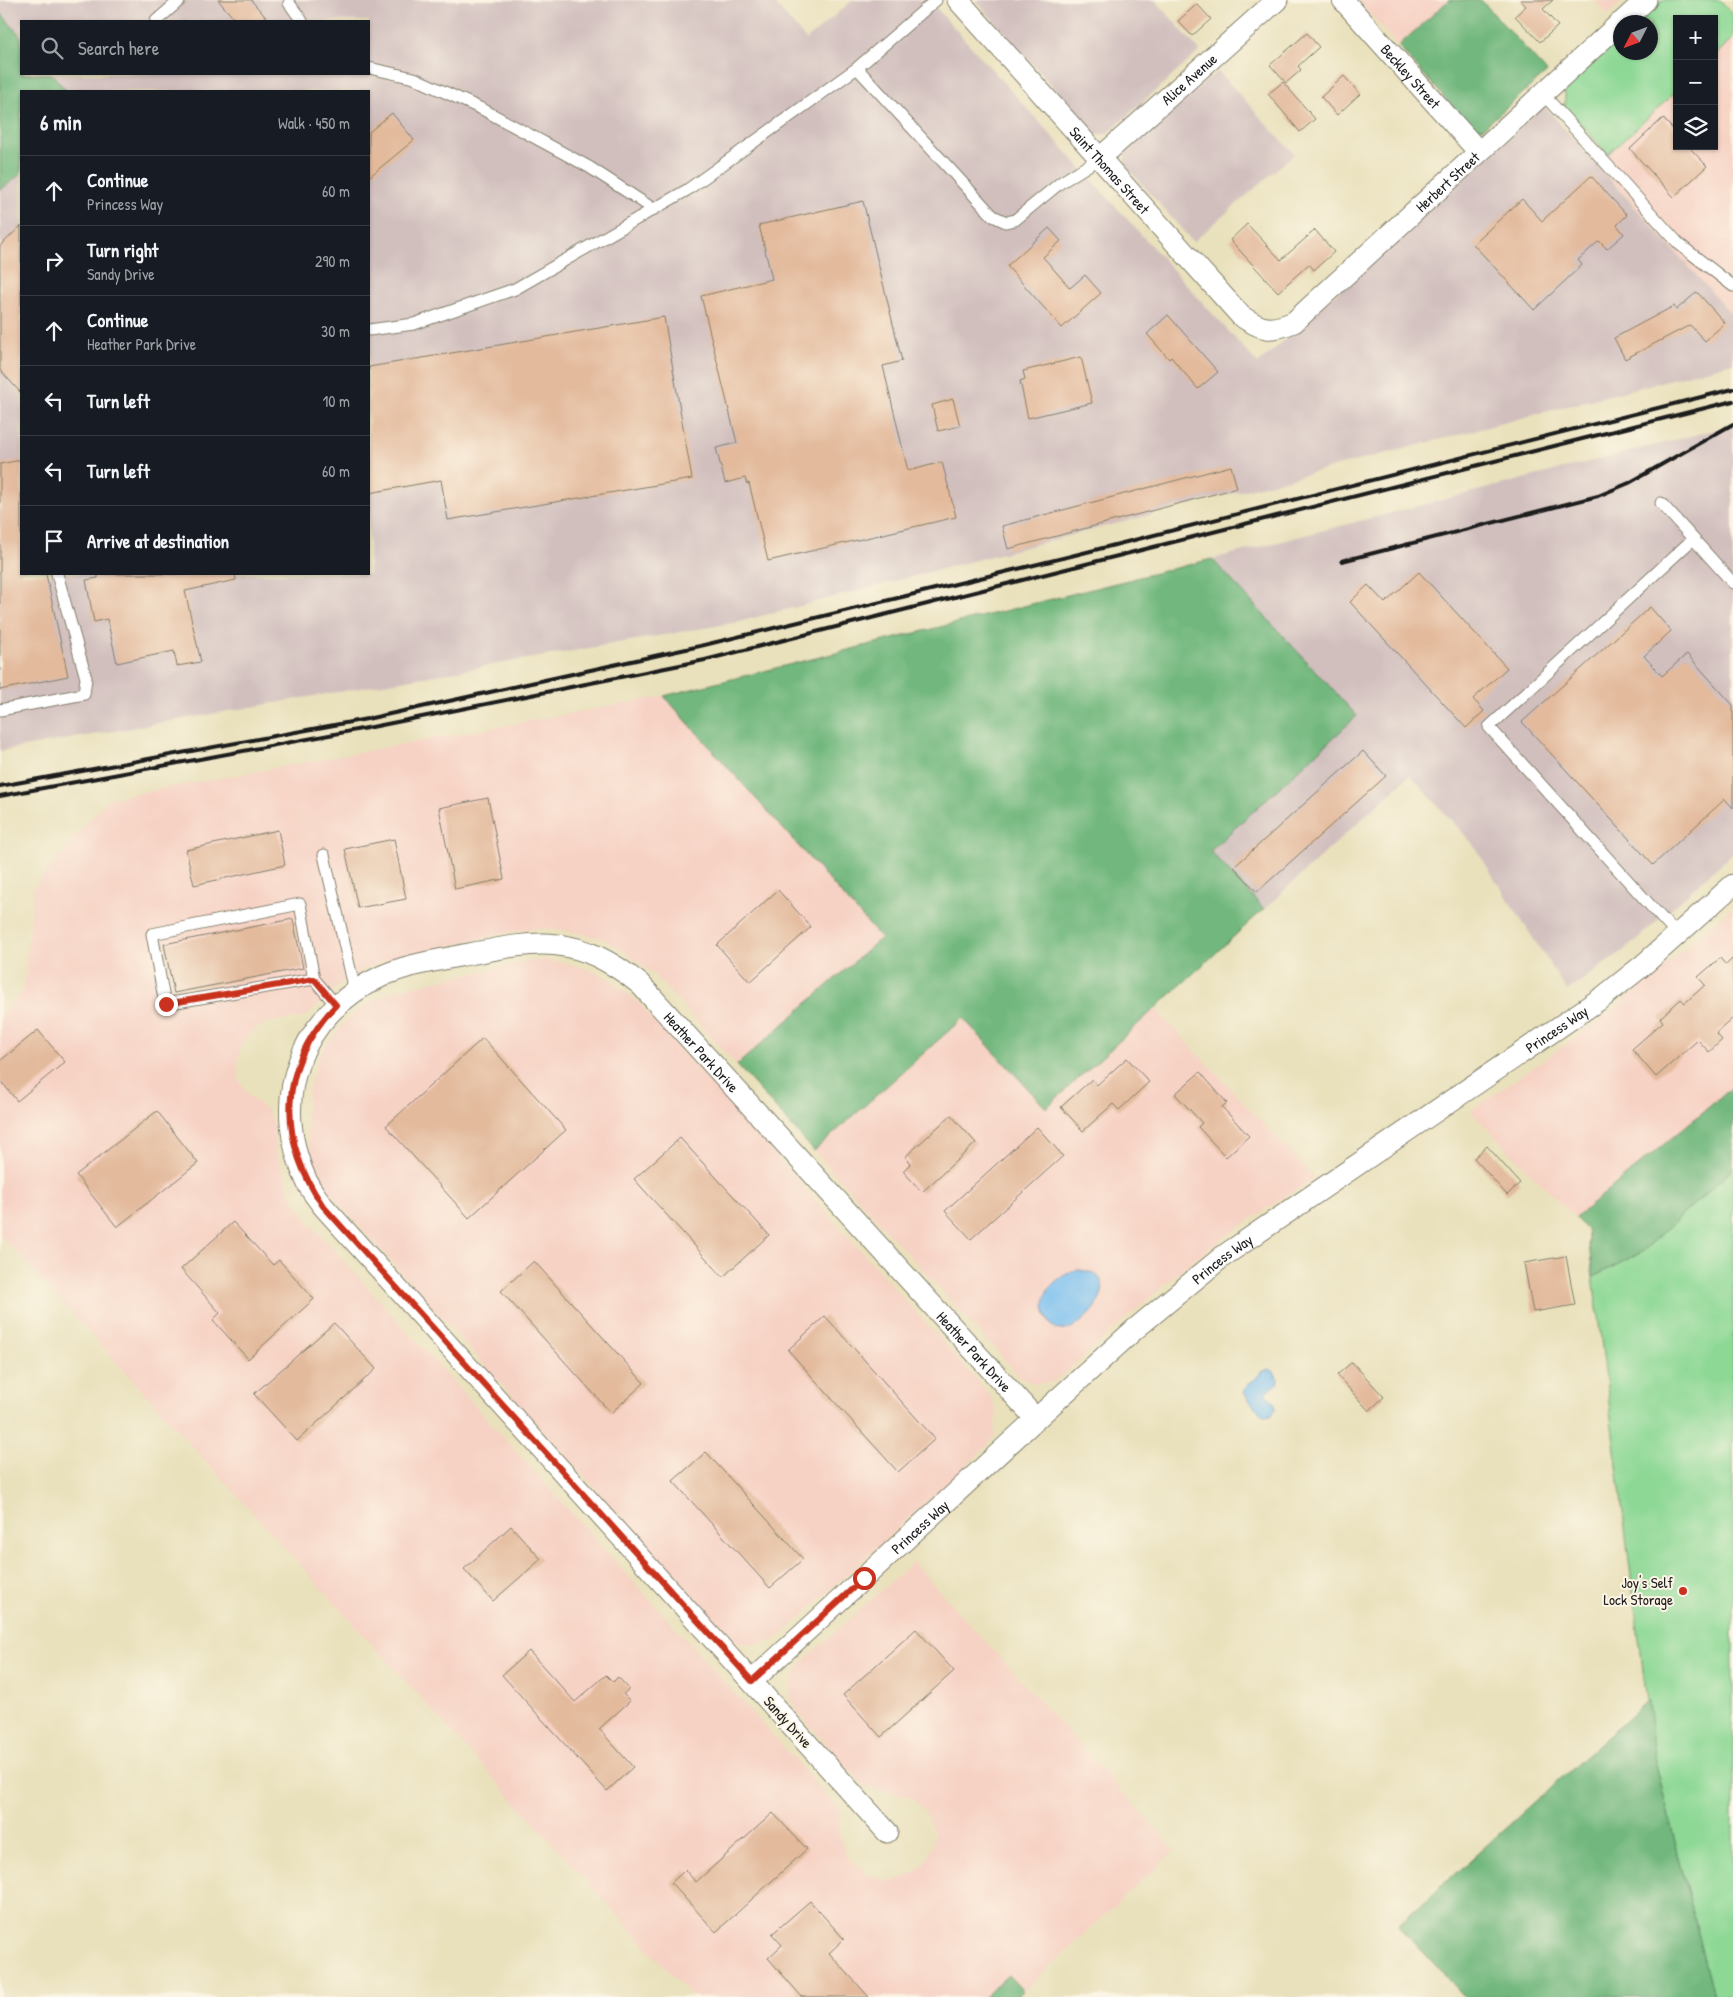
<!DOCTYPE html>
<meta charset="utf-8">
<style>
body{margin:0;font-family:"Patrick Hand",sans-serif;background:#20242c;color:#f1f3f6}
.controls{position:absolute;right:15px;top:15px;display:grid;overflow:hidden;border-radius:0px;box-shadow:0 1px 4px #0004}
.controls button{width:45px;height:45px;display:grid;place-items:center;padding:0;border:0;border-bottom:1px solid #363941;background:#171b24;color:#f1f3f6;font:25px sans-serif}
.compass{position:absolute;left:1613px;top:15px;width:45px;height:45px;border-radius:50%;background:#171b24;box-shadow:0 1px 4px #0004;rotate:228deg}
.stop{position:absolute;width:15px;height:15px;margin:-11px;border:4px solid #c8321e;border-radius:50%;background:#fff}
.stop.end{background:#c8321e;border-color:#fff;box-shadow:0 1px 5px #0008}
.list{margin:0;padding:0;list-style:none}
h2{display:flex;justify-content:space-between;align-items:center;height:65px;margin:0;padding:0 20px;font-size:21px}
h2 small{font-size:16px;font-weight:400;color:#9ea1a6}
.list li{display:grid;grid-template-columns:32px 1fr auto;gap:15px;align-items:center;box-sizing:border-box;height:70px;padding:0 20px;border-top:1px solid #363941}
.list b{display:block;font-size:19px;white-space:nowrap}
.list p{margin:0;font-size:16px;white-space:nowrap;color:#9ea1a6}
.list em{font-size:16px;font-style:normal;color:#9ea1a6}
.icon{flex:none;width:28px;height:28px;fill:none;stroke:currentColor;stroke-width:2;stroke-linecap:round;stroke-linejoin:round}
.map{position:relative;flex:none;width:1733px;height:1997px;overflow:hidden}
.search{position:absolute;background:#171b24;box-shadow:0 1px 4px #0004;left:20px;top:20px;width:350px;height:55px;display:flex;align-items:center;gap:12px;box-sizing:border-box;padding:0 18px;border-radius:0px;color:#9ea1a6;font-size:19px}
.panel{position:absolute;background:#171b24;box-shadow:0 1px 4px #0004;left:20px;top:90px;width:350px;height:485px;border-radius:0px}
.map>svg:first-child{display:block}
</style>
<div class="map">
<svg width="1733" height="1997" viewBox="0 0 1733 1997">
<rect width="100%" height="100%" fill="#fcf5e5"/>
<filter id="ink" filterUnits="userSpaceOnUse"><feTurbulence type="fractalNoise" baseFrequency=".02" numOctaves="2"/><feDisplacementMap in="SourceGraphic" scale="10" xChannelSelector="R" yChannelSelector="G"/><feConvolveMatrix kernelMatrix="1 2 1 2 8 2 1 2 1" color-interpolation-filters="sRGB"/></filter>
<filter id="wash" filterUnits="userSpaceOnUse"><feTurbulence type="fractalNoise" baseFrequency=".0096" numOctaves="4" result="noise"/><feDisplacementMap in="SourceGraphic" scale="20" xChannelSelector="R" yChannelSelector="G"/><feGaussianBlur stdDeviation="1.12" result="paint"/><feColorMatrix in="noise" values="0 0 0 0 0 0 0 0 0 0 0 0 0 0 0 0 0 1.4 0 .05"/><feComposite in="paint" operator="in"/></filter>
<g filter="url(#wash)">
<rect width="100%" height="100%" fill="#e9e1bc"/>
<path fill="#f6d2c4" d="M1357 0H1449L1398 46Z
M1594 0H1624L1607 15Z
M1733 39V316L1597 164 1677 91V146H1714V56Z
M664 696 881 938 737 1065 652 973 625 952 602 938 568 931 540 928 514 931 388 960 364 969 338 986 310 1013 301 1018 268 1022 253 1030 242 1043 237 1061 239 1080 248 1095 268 1111 273 1123 276 1152 291 1195 312 1226 840 1810 839 1836 848 1859 873 1877 893 1882 915 1872 925 1863 932 1847 934 1833 925 1811 911 1797 897 1793 881 1791 863 1785 799 1714 790 1697 791 1681 800 1664 913 1562 1175 1850 1023 1991 1008 1975 984 1997H692L0 1234V1015L23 991 34 887 107 799Z
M1733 906V1087L1575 1218 1470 1111 1594 1025 1642 986Z
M544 960 565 963 587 969 608 978 639 1003 989 1394 997 1413 994 1437 986 1447 778 1638 766 1643 749 1645 735 1640 724 1632 334 1198 320 1175 309 1145 306 1117 308 1092 317 1061 328 1042 346 1021 366 1005 385 995 400 989 524 962Z
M1155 1008 1314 1178 1239 1227 1183 1268 1066 1372 1053 1382 1035 1384 1021 1378 814 1151 963 1018 1046 1108Z"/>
<path fill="#d1bfbe" d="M4 0H772L806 40 853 0H929L1258 364 1544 106 1733 316V363L738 622 0 751V190L21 174V574H369V91H66L52 74H369V21H21V37L0 12V3Z
M975 0H1155L1200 51 1107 134 1096 135Z
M1218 71 1294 154 1193 242 1125 165V151Z
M1733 425V853L1627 948 1567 991 1472 843 1410 775 1264 909 1210 851 1357 716 1212 559Z"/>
<path fill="#8dd895" stroke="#547a58" d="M1662 0H1720L1733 14V39L1714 56V19H1677V91L1608 154 1565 107V88L1620 38V52H1650V22H1637Z
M1733 1168V1997H1714L1654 1757 1593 1277 1642 1252Z"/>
<path fill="#72b87e" stroke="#476a4d" d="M1449 0H1481L1547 72 1483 128H1472L1398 46Z
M0 12 21 37V74H52L66 91H21V174L0 190Z
M1212 559 1357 716 1210 851 1264 909 1046 1108 963 1018 814 1151 737 1065 881 938 664 696Z
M1733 1087V1168L1642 1252 1593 1277 1587 1230 1575 1218Z
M1648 1700 1654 1757 1714 1997H1465L1398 1925Z
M1008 1975 1023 1991 1017 1997H984Z"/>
<path fill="#79bff0" stroke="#4a6e86" d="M1077 1270C1134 1273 1081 1334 1060 1330 1054 1329 1049 1323 1047 1318 1037 1294 1055 1277 1077 1270Z
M1269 1369 1273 1371 1278 1379 1277 1384 1266 1392 1265 1394 1274 1401 1276 1409 1271 1415 1264 1416C1261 1414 1245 1396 1244 1392 1247 1382 1256 1381 1261 1372Z"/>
<g id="blocks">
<path fill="#e3ba9c" d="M218 0H251L269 21H236Z
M1520 0H1553L1543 9 1558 26 1540 42 1515 16 1526 6Z
M1197 4 1211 19 1192 36 1178 21Z
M1307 33 1319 47 1298 66 1301 70 1286 83 1270 65Z
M1344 76 1360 94 1337 115 1321 97Z
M1283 82 1315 119 1300 132 1268 94Z
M392 113 414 140 369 177V132Z
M1663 118 1677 134V146H1688L1707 166 1674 197 1630 149Z
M1591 176 1627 215 1617 225 1624 234 1607 249 1599 241 1578 260 1582 265 1534 310 1473 244 1522 199 1542 221Z
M863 201 902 361 883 366 908 471 942 462 956 517 768 561 749 483 747 484 745 478 725 483 716 448 737 443 701 296 772 279 759 225Z
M1247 224 1281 260 1315 230 1334 252 1314 270 1309 264 1278 292 1230 240Z
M21 226V393L0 370V246Z
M1049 228 1061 241 1043 257 1070 288 1085 275 1101 293 1062 328 1007 266Z
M1697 292 1725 323 1705 341 1690 325 1625 359 1614 338 1674 306 1676 310Z
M1168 315 1218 372 1198 389 1171 357 1169 359 1147 334Z
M664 317 692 479 448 520 441 480 369 493V367Z
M1081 357 1092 403 1028 418 1020 381 1025 379 1023 371Z
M953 399 960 426 938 431 932 405Z
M21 460V574H46L68 676 0 690V464Z
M1231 466 1237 488 1008 549 1002 526Z
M1419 572 1507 668 1473 699 1484 711 1466 728 1350 602 1368 585 1385 603Z
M98 574H235L236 580 185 591 201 662 177 666 174 651 117 663 107 619 94 622 86 580 98 578Z
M1650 607 1671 631 1644 656 1662 676 1687 654 1733 705V808L1725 799 1653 865 1522 722Z
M1363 751 1386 776 1257 892 1234 867Z
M488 798 504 879 455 889 439 808Z
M278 830 285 865 194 885 186 850Z
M394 839 406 899 358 908 345 849Z
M778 890 811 927 750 982 717 945Z
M293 919 303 968 174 993 164 944Z
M1720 958 1726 965 1733 958V1018L1716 1033 1722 1040 1709 1052 1698 1040 1656 1077 1632 1049 1663 1022 1660 1018 1681 999 1685 1003 1705 985 1698 977Z
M38 1030 65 1062 17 1101 0 1080V1061Z
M483 1038 566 1130 469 1218 386 1126Z
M1127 1058 1149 1082 1119 1110 1113 1104 1083 1131 1061 1107 1092 1079 1097 1085Z
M1200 1072 1227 1103 1222 1107 1249 1136 1226 1157 1198 1127 1202 1123 1175 1094Z
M157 1111 198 1163 117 1227 76 1175Z
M951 1115 976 1143 922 1192 903 1171 911 1163 905 1157Z
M1037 1127 1063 1156 971 1239 945 1211Z
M680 1138 769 1235 723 1277 634 1179Z
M1487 1146 1520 1183 1507 1195 1474 1158Z
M233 1222 273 1265 279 1260 314 1299 248 1359 213 1320 220 1313 181 1269Z
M1566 1256 1575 1305 1533 1312 1524 1263Z
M534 1261 644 1383 611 1413 501 1291Z
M825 1316 935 1439 898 1472 788 1350Z
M334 1323 376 1369 297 1441 254 1394Z
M1352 1362 1384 1397 1369 1411 1337 1375Z
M706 1452 803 1559 770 1588 673 1481Z
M511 1526 541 1559 493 1601 464 1569Z
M916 1629 954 1671 881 1737 843 1695Z
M529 1651 575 1702 606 1675 613 1682 618 1677 629 1689 623 1694 630 1701 599 1729 633 1767 607 1791 502 1675Z
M773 1813 807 1849 716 1932 671 1883 685 1870 696 1882Z
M810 1901 844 1939 829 1953 869 1997H802L768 1958 782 1945 772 1934Z"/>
</g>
</g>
<g filter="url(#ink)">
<use href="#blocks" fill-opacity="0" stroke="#827e6c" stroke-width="1"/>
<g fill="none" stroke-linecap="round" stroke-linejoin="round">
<defs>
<path id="lane" d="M289 3 302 21
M156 21 180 0
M369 68 414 78 484 110 589 167 652 208
M857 68 993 216 1006 222 1015 220 1060 183 1100 158
M1543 94 1679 244 1733 286
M369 330 414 324 515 289 687 190 857 68 936 0
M1661 503 1733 583
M0 710 84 694 86 678 57 574
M324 855 355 991
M1677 935 1489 727 1693 539
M314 979 300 904 152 934 165 1004 314 979 336 1005"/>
<g id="street">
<path id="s1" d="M958 0 1241 316C1262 330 1270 332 1294 322L1620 23"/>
<path id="s2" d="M1343 0 1479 152"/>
<path d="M1622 22 1646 0"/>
<path id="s3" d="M1100 158 1277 0"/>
<path id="s4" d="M752 1681 1036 1419 1134 1330 1222 1257 1603 997 1642 966 1733 885"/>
<path id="s5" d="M887 1832 323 1206C318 1199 312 1192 308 1184 268 1101 298 1015 382 976 406 965 434 961 459 956 537 941 573 931 640 984L1036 1419"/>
</g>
</defs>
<use href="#lane" stroke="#827e6c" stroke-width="13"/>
<use href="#street" stroke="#827e6c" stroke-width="23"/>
<use href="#lane" stroke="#fff" stroke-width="11"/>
<use href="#street" stroke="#fff" stroke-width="21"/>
<path stroke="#1c1c1c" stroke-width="4" d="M1342 561 1598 496 1629 483 1733 424
M0 786 367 719 700 646 1067 557 1733 389
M0 796 367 728 705 660 1733 401"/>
</g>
</g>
<g fill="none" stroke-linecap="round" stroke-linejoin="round" filter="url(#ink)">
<path stroke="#c8321e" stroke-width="6" d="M166 1004 314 979 336 1005C278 1066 277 1138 323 1206L752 1681 864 1578"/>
</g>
<circle fill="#c8321e" stroke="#fcf5e5" stroke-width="2" cx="1683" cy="1591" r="5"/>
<g text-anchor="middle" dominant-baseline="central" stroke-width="4" stroke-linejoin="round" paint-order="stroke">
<g font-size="15" fill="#1c1c1c" stroke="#fcf5e5">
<text stroke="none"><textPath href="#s2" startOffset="102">Beckley Street</textPath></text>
<text stroke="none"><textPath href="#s3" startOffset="119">Alice Avenue</textPath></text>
<text stroke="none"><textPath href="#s1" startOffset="228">Saint Thomas Street</textPath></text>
<text stroke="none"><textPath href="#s1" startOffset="689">Herbert Street</textPath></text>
<text stroke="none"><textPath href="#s4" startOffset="1038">Princess Way</textPath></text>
<text stroke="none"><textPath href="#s5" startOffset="1481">Heather Park Drive</textPath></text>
<text stroke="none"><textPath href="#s4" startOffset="632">Princess Way</textPath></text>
<text stroke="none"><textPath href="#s5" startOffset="1886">Heather Park Drive</textPath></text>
<text stroke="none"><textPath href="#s4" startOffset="228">Princess Way</textPath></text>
<text transform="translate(788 1722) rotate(48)">Sandy Drive</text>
</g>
<g font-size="15" fill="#1c1c1c" stroke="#fcf5e5" text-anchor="end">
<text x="1673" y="1582">Joy's Self<tspan x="1673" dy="17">Lock Storage</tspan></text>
</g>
</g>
</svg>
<div class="controls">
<button>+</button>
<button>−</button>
<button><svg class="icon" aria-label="layers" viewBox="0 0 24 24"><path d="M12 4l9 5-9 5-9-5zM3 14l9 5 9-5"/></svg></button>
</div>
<svg class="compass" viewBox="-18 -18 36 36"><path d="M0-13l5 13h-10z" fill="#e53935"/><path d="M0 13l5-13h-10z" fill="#9ea1a6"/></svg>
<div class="stop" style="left:864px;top:1578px"></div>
<div class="stop end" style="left:166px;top:1004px"></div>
<div class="search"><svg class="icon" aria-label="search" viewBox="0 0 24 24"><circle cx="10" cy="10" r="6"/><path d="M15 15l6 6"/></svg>Search here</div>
<section class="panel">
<h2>6 min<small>Walk · 450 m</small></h2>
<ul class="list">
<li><svg class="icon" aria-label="ahead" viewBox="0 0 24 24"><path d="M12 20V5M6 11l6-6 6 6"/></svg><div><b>Continue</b><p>Princess Way</p></div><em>60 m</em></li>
<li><svg class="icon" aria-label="right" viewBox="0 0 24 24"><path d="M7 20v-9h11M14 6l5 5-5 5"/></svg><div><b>Turn right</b><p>Sandy Drive</p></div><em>290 m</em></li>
<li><svg class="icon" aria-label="ahead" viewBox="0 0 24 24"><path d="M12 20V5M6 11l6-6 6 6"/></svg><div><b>Continue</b><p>Heather Park Drive</p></div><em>30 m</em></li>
<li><svg class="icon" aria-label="left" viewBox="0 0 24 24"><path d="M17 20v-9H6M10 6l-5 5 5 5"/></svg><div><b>Turn left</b></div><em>10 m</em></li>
<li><svg class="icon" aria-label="left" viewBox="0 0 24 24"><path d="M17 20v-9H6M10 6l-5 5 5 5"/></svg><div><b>Turn left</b></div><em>60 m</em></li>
<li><svg class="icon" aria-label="arrive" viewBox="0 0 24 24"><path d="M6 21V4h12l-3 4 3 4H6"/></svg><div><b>Arrive at destination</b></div></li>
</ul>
</section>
</div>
